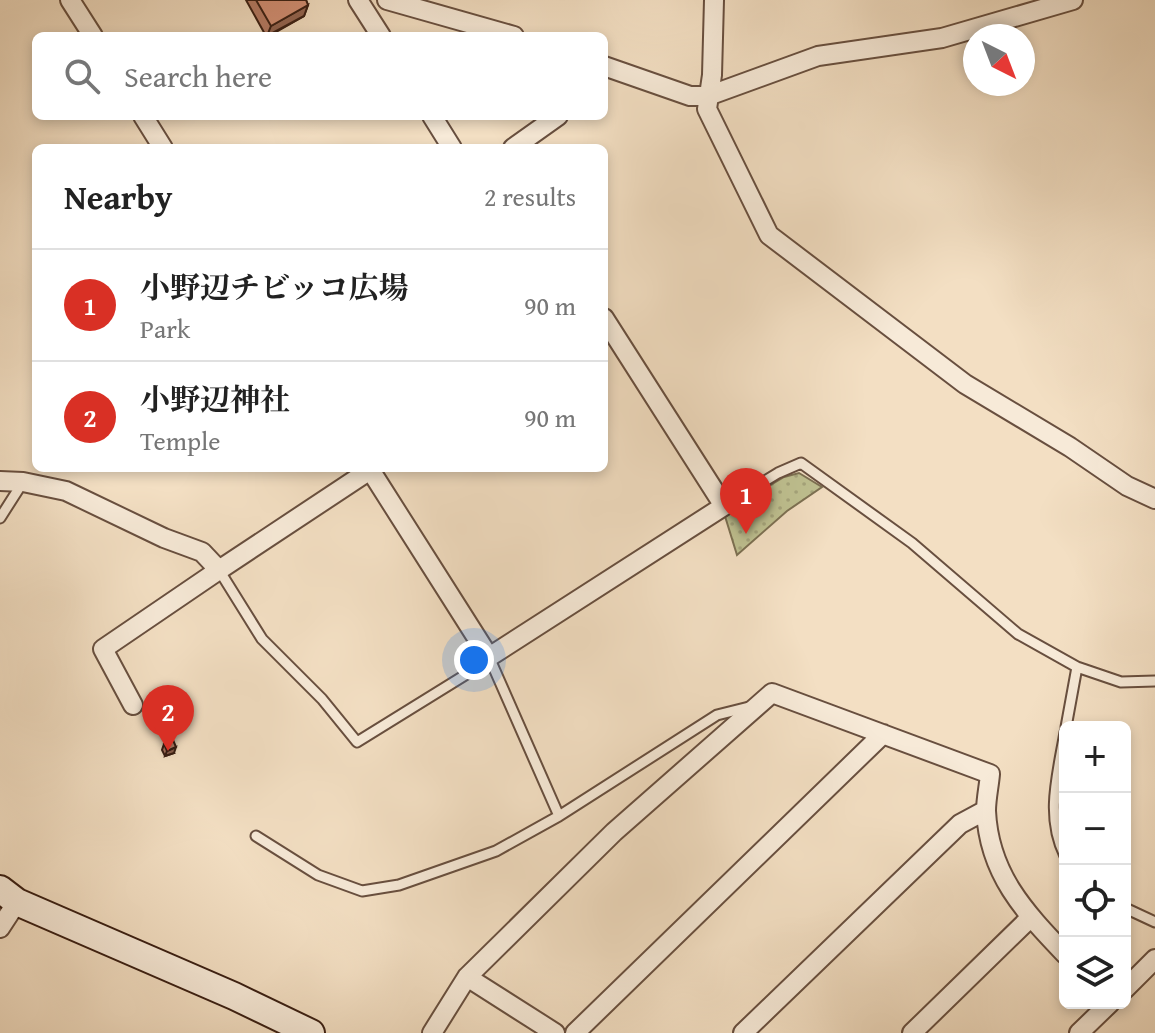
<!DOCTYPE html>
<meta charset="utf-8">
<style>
body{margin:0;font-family:"Gentium Book Plus","Noto Serif JP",serif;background:#f6f6f6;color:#222}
.controls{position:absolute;right:24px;bottom:24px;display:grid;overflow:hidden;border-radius:12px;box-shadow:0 4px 12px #0003}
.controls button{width:72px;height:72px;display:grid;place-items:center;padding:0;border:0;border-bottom:2px solid #e0e0e0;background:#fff;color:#222;font:40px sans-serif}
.compass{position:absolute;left:963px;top:24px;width:72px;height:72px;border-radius:50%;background:#fff;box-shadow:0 4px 12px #0003;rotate:138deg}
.you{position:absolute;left:474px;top:660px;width:28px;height:28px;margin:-20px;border:6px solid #fff;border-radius:50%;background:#1a73e8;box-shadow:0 0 0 12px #1a73e833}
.badge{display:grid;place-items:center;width:52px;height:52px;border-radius:50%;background:#d93025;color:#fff;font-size:26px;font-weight:700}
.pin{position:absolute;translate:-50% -66px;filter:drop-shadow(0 2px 4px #0008)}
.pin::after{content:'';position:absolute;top:42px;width:28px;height:24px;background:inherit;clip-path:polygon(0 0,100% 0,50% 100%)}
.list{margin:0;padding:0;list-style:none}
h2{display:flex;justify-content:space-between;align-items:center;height:104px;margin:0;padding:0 32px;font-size:34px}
h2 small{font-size:26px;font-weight:400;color:#767676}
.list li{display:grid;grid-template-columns:52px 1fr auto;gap:24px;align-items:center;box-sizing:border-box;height:112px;padding:0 32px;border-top:2px solid #e0e0e0}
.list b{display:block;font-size:30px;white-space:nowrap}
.list p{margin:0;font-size:26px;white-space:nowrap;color:#767676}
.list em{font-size:26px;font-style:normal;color:#767676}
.icon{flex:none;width:44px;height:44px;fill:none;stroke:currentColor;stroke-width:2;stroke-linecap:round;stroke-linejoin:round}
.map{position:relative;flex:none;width:1155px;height:1033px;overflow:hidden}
.search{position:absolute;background:#fff;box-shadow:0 4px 12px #0003;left:32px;top:32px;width:576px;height:88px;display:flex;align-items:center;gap:20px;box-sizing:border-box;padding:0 28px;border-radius:12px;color:#767676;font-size:30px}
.panel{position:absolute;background:#fff;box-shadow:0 4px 12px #0003;left:32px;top:144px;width:576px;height:328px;border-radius:12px}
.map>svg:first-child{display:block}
</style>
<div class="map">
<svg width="1155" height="1033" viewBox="0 0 1155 1033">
<defs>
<pattern id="park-dots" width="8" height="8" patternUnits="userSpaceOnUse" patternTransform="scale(2)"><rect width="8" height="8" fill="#bfc191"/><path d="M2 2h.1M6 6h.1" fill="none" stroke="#a5a57c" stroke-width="1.8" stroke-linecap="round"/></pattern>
</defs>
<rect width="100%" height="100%" fill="#f3dfc3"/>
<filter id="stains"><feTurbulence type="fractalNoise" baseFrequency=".0025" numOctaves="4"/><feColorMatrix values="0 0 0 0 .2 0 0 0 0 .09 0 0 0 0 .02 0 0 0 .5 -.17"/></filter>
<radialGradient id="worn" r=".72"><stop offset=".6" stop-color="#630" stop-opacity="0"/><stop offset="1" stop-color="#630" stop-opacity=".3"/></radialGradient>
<path fill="url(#park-dots)" stroke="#7c7052" stroke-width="2" d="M799 473 822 487 787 511 737 555 724 513 784 477Z"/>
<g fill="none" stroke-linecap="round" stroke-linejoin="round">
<defs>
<path id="lane" d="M724 506 778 473 801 463 912 543 1018 634 1077 667 1066 727
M0 518 23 482
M219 570 262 639 322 699 357 742 483 664 489 657 559 816 717 715 749 707
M1077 667 1121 682 1155 681
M1065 732C1058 774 1045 816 1065 856
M256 836 318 875 362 891 399 885 496 851 559 816
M1125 908 1155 922"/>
<path id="street" d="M70 0 93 36
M358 0 381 36
M387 0 514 36
M714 0 712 75 707 109 769 235 965 384 1070 447 1127 486 1155 499
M604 66 690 96H708L818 56 942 38 1073 0
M143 116 163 148
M432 116 452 148
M513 148 558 116
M369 468 489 657 724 506 604 318
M0 481 23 482 66 491 164 538 202 552 219 570 370 470
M133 705 103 649 219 570
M0 928 17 902
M467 977 555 1033
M1125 989 1155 959
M432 1033 467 977 614 832 772 693 990 774C989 786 986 799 986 811 989 874 1024 911 1065 954
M575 1033 883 734
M743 1033 960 824 986 810
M912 1033 1030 918
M1079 1033 1110 1003"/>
<path id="secondary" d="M0 889 17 902 234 996 311 1033"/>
</defs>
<use href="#lane" stroke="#684f3f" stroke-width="13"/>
<use href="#street" stroke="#684f3f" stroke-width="22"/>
<use href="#secondary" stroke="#3a1f13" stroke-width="30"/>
<use href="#lane" stroke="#f7ead8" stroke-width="9"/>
<use href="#street" stroke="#f7ead8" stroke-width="18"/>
<use href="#secondary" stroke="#f7ead8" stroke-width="26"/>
</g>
<path fill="#b57b64" stroke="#3a1f13" stroke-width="2" d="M246 0H306L308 5 304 16 269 36H266Z
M164 744 174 753 165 756 162 750Z"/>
<path fill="#936451" stroke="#3a1f13" stroke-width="2" d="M308 5 304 16 267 36 271 26Z
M176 747 174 753 165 756 167 751Z"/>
<path fill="#d28f74" stroke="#3a1f13" stroke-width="2" d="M256 0H306L308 5 271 26Z
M173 740 176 747 167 751 164 744Z"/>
<rect width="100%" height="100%" filter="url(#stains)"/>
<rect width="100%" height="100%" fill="url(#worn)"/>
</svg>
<div class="controls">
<button>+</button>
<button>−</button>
<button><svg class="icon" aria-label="locate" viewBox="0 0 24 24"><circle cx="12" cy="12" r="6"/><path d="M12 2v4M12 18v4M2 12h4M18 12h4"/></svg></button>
<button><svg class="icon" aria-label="layers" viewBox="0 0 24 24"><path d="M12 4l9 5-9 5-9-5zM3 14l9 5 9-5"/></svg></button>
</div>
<svg class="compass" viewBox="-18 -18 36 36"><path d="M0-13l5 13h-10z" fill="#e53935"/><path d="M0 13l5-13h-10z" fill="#767676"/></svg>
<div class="you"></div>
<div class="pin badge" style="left:746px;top:534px">1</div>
<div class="pin badge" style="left:168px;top:751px">2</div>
<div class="search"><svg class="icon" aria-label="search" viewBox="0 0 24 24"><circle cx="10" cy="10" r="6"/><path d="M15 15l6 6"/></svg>Search here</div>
<section class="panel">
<h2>Nearby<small>2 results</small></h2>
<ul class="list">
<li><span class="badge">1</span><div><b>小野辺チビッコ広場</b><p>Park</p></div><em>90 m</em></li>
<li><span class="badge">2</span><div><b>小野辺神社</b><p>Temple</p></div><em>90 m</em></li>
</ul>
</section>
</div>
